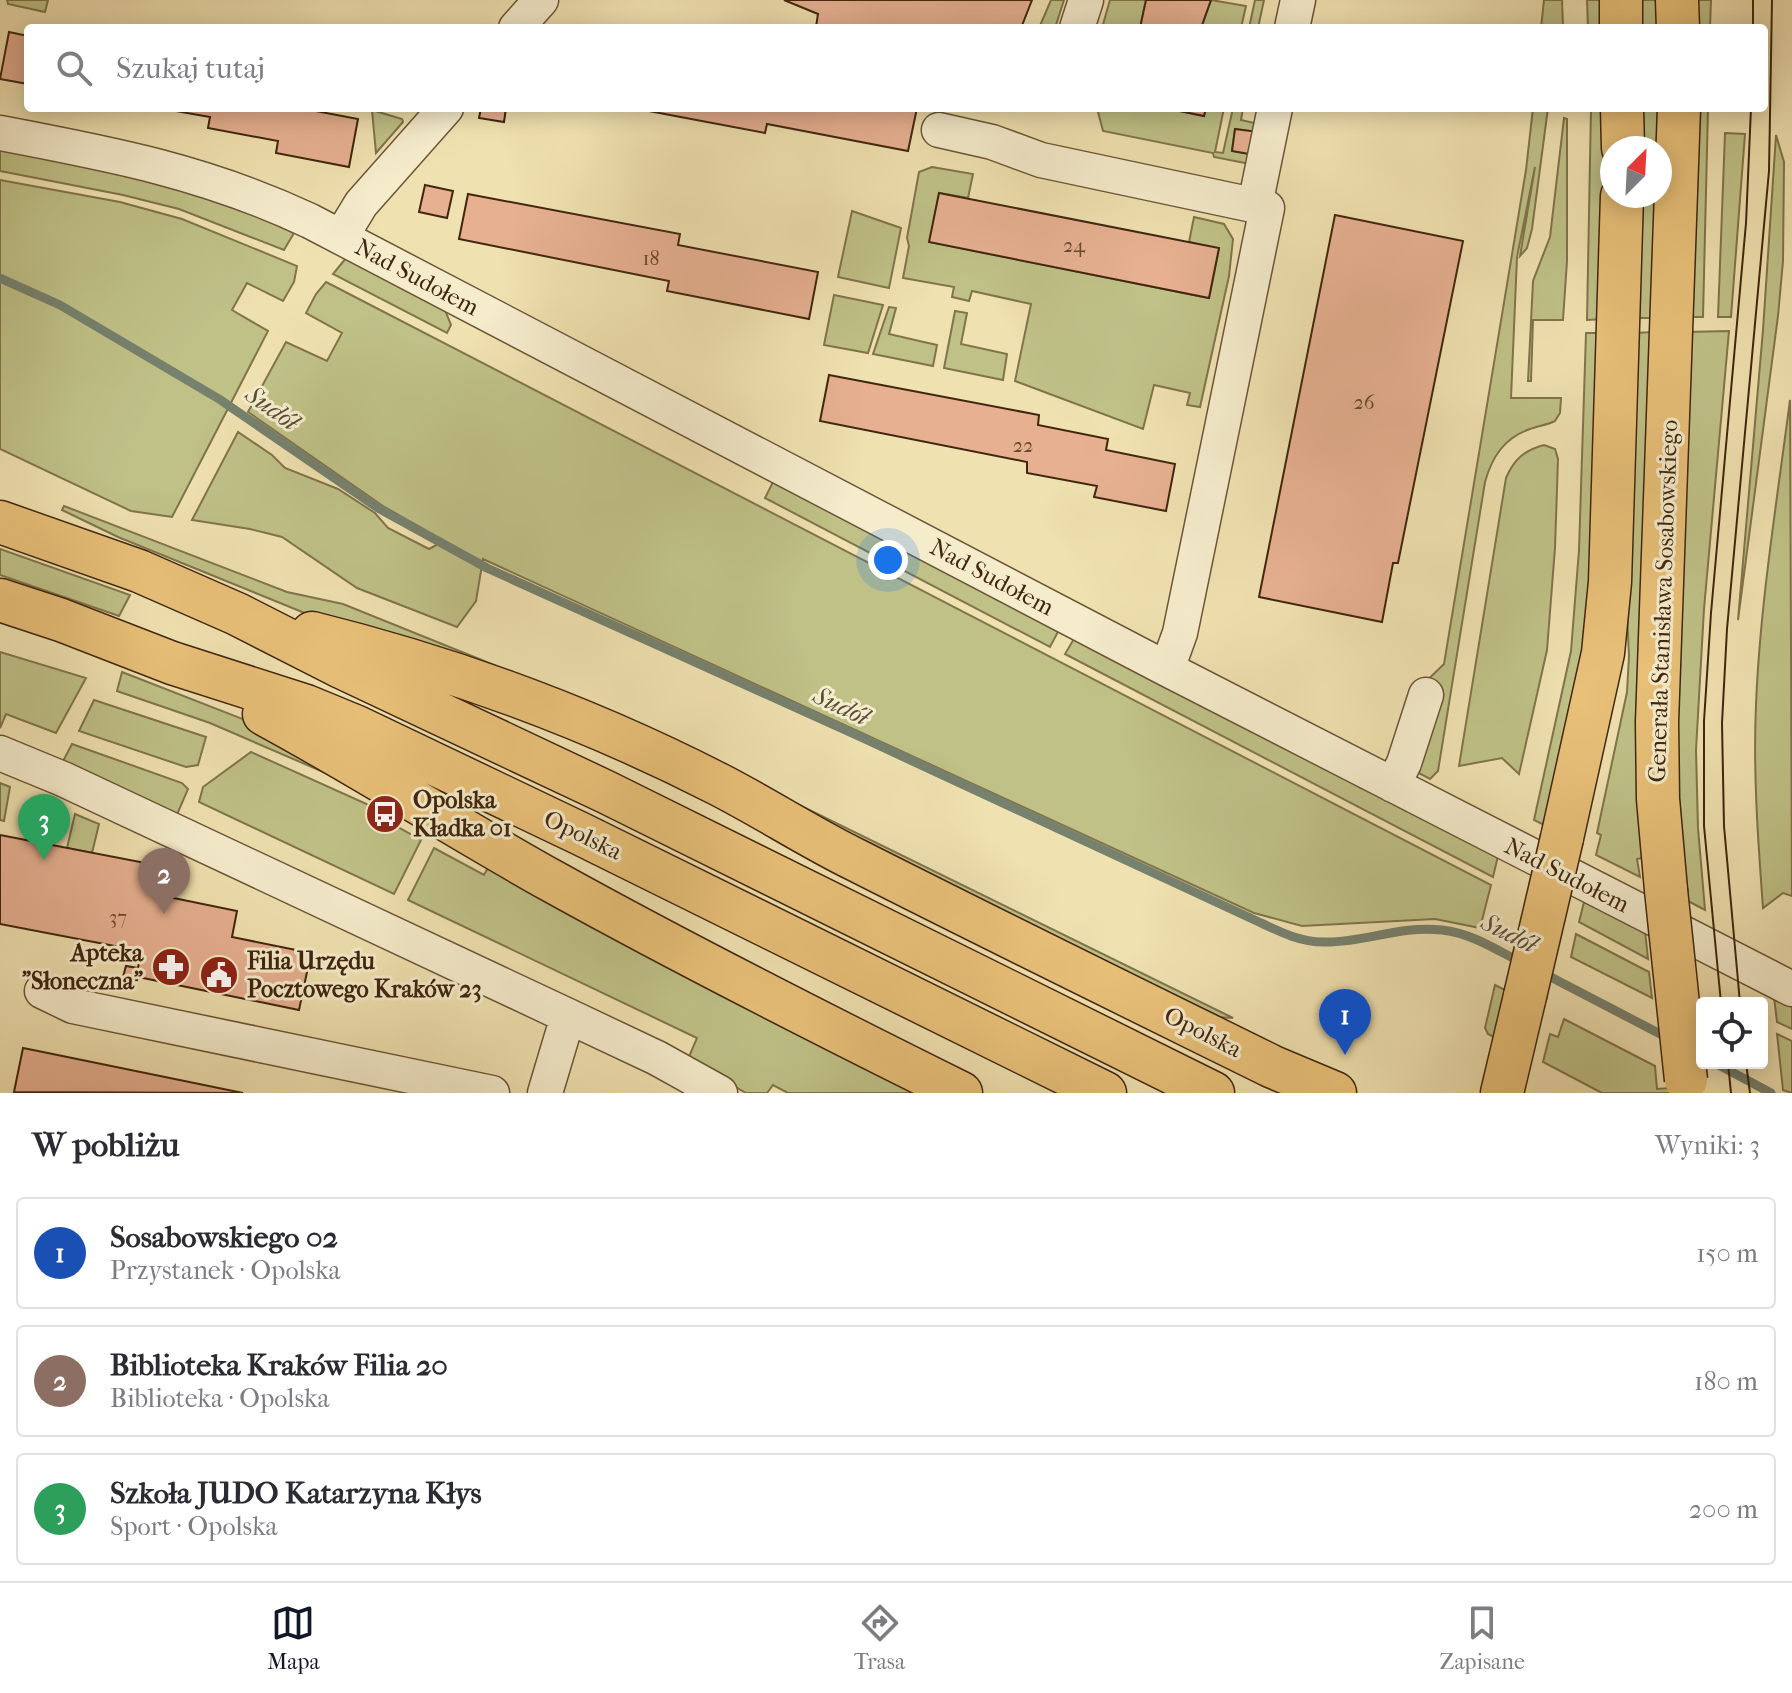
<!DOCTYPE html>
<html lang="pl">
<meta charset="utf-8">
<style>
body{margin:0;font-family:"IM FELL French Canon",serif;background:#f2f2f3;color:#2b2b33}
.controls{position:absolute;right:24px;bottom:24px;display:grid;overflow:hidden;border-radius:8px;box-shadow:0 4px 20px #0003}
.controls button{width:72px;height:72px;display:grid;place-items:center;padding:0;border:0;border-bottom:2px solid #e1e1e2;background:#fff;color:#2b2b33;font:40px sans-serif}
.compass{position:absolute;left:1600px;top:136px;width:72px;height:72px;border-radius:50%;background:#fff;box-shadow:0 4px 20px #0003;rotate:24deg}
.you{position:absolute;left:888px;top:560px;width:28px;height:28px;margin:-20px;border:6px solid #fff;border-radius:50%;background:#1a73e8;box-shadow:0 0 0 12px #1a73e833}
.badge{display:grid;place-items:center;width:52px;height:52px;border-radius:50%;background:#111827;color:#fff;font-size:26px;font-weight:700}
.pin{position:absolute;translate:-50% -66px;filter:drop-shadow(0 2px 4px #0008)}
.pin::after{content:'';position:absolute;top:42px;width:28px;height:24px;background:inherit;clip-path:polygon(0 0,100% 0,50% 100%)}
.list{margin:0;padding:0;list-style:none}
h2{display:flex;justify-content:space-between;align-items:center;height:104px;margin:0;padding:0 32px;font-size:34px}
h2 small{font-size:26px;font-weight:400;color:#7c7c81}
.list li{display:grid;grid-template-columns:52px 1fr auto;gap:24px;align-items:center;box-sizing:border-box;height:112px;margin:0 16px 16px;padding:0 16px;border:2px solid #e1e1e2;border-radius:8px}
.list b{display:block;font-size:30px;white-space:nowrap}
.list p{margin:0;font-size:26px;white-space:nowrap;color:#7c7c81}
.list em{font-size:26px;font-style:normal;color:#7c7c81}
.icon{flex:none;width:44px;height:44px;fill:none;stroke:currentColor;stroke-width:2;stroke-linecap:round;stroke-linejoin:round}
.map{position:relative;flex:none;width:1792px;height:1093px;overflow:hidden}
.search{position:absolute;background:#fff;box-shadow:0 4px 20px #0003;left:24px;right:24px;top:24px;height:88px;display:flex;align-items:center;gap:20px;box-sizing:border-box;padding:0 28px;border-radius:8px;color:#7c7c81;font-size:30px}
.sheet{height:488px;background:#fff}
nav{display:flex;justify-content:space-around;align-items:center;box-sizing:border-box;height:112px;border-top:2px solid #e1e1e2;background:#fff;font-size:22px;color:#7c7c81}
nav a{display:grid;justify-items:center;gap:4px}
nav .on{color:#111827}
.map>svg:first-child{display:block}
</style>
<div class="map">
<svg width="1792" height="1093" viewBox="0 0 1792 1093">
<rect width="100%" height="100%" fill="#f0e1b0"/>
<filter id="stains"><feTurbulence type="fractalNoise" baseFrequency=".0025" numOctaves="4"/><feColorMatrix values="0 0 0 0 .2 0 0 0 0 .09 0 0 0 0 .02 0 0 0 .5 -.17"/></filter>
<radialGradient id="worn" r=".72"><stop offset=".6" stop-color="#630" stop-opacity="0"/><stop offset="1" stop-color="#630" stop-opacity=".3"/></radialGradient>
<path fill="#bfc187" stroke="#80744b" stroke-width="2" d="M7 0H48L45 12 8 4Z
M1051 0H1064L1055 28H1039Z
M1110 0H1146L1140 28H1102Z
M1211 0 1246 6 1241 28H1201Z
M1255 0H1264L1258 28H1249Z
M1544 0H1562L1563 28H1541Z
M1587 0H1602L1604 28H1588Z
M1634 0H1659L1662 28H1634Z
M1694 0H1711L1710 28H1695Z
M1097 108H1165L1204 116 1206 108H1224L1215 152 1223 153 1233 108H1243L1241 120 1259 124 1263 133 1235 129 1232 151 1255 155V165L1214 157 1213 153 1103 131Z
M1533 108H1548L1532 229 1527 248 1520 256 1535 167 1517 257 1511 398H1561L1560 413 1555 421C1547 425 1538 426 1530 429 1504 438 1492 457 1485 482L1438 771 1430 779 1413 770 1416 691 1444 664 1526 170Z
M1591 108H1607L1603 319 1587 320Z
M1636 108H1662L1660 148H1637Z
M1694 108H1708L1703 317H1688Z
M372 110 402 119 403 122 376 153Z
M1564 118 1567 119V261L1563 320H1533L1531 381H1528L1533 281 1550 237Z
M1725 133 1745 134 1731 317H1718Z
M1776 135 1784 162 1783 261 1778 316 1738 620 1763 330Z
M0 150 142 177 242 209 294 233 284 250 179 209 123 195 0 171Z
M932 167 973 174 968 198 939 193 930 242 1209 298 1219 249 1189 242 1194 217 1224 224 1233 239 1229 276 1200 407 1187 405 1190 393 1154 385 1143 429 1015 381 1031 304 972 291 969 301 952 297 954 287 903 278 909 246 907 238 919 172Z
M0 180 120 202 182 219 297 266 294 282 283 301 247 283 232 310 268 331 172 517 131 511 0 449Z
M1639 196H1659L1655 318H1635Z
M852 211 901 228 889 288 838 277Z
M346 258 445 310 451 325 447 333 333 274Z
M326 282 1491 885 1480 928 1435 919 1302 926 1254 913 483 559 476 601 457 627 357 588 282 537 250 529 192 520 238 432 272 455 285 468 338 489 375 513 388 528 429 549 444 541 383 506 248 412 286 342 327 361 342 333 306 313 316 294Z
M834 295 883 305 868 353 824 345Z
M889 307 896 308 889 334 937 345 933 366 873 354Z
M955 311 967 313 961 344 1007 354 1003 380 944 368Z
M1729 331 1704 609 1696 750 1698 828 1705 910 1688 901 1674 811 1687 332Z
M1654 332 1646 857 1637 859 1640 877 1596 855 1601 835 1597 833 1627 692 1629 656 1626 593 1634 333Z
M1586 333H1602L1593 569 1582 676 1544 825 1534 820 1571 651 1579 550Z
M1790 400 1792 896 1783 893 1763 908C1758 840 1753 773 1756 705 1760 604 1777 501 1790 400Z
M1544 445 1555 449 1558 459 1555 548 1547 650 1519 774 1502 758 1459 766 1506 478C1514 459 1525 450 1544 445Z
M774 480 1060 628 1050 647 765 498Z
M64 506 287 592 343 604 608 711 1233 1018 1216 1017 312 616 118 537 62 510Z
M0 549 130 595 119 616 0 575Z
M1075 637 1498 856 1493 877 1065 654Z
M0 652 86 678 56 733 6 714 0 728Z
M122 672 263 727 351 784 210 723 117 691Z
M94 700 206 737 198 765 186 767 79 731Z
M72 744 182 783 188 789 176 817 62 763Z
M251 752 371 806 369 811 421 840 394 894 199 802 203 787Z
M0 783 10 787 4 821 0 820Z
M75 814 99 824 92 853 67 848Z
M434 848 484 875 490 864 926 1093H788L773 1085 767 1093H746L688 1059 697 1038 408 900Z
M1584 902 1645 931 1648 959 1579 922Z
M1576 934 1649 972 1652 998 1571 957Z
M1495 985 1505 990 1498 1039 1488 1034 1485 1028Z
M1774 997 1792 1005V1029L1777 1022Z
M1564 1019 1655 1066 1657 1089 1670 1088 1671 1093H1602L1543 1062 1550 1034 1558 1037Z
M1777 1034 1792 1041V1093L1783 1090Z"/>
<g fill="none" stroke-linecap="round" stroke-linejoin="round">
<path stroke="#76816e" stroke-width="9" d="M0 278 60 305 219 399 378 508 487 568 865 739 1259 922C1280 932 1300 942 1324 942 1365 943 1399 925 1442 930 1471 933 1497 950 1522 963
M1543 973 1668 1038
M1715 1063 1771 1093"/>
</g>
<path fill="#e6b091" stroke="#40260f" stroke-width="2" d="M784 0H1032L1021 28H819L816 27 818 14Z
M1146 0H1211L1201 28H1140Z
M9 32 28 36V84L0 79Z
M159 108H300L358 119 349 167 276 153 278 141 208 128 210 117Z
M481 108H506L504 122 479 118Z
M633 108H917L908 151 767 124 765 133Z
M1165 108H1206L1204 116Z
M1235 129 1259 132 1255 155 1232 151Z
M425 185 453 191 447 218 419 212Z
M939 193 1219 248 1209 298 929 242Z
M468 194 680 234 678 245 818 272 809 319 667 291 669 281 459 239Z
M1335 215 1463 241 1398 563H1393L1382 622 1259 597Z
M829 375 1039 415 1038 425 1108 439 1106 450 1175 464 1166 511 1094 497 1097 486 1027 473V462L820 421Z
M0 835 161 866 156 891 160 892 159 895 237 911 232 937 311 953 299 1010 138 977 137 980 123 977 126 966 138 968 141 951 0 924Z
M23 1048 38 1051 243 1093 14 1092Z"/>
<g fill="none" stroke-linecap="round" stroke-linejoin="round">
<defs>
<path id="minor" d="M516 28 541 0
M1077 28 1086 0
M1292 28 1298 0
M939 130 992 142 1041 160 1267 208 1180 633 1167 669
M0 133C111 154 206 172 310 221L1167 669 1792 989
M1255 205 1275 108
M341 237 361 204 446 108
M0 753 63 779 568 1016 657 1058 720 1093
M1393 785 1404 763 1426 695
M42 991 73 1006 492 1093
M545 1093 568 1016"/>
<path id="major" d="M1677 0 1678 28
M1621 28V0
M1622 108 1623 148
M0 522 139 571 237 614 341 667 606 792 1213 1093
M0 600 61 620 172 663 306 706 357 727 581 834 1105 1093
M312 633C453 668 589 718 718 784 765 808 809 837 856 860 994 930 1133 998 1273 1067L1335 1093
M264 714C362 767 455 827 552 881 687 956 824 1025 961 1093
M1562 838 1603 653 1610 582 1622 196
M1666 890 1658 799 1657 722 1679 108
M1502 1093 1525 996"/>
</defs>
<use href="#minor" stroke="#6c5537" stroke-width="37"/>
<use href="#major" stroke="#40260f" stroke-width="45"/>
<use href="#minor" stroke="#f5eccc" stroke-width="34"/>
<use href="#major" stroke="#e8c078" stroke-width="42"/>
<path stroke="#40260f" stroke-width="2" d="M1753 28V0
M1721 1003 1704 826V721L1711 613 1746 223 1751 108
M1740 1003 1724 826 1722 723 1727 629 1769 171 1772 0
M1728 1063 1731 1093
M1746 1063 1750 1093"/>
<defs>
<path id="major-bridge" d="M1666 890 1686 1080
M1525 996 1562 838"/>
</defs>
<use href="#major-bridge" stroke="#40260f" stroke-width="45" stroke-linecap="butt"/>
<use href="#major-bridge" stroke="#e8c078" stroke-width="42"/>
</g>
<defs>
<symbol id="bus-disc" viewBox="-11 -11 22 22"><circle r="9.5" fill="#8f2418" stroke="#f5eccc"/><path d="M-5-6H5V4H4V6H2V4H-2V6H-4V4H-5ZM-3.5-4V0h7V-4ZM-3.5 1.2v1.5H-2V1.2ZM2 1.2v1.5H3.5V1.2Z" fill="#fff"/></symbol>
<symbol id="pharmacy-disc" viewBox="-11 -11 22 22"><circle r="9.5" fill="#8f2418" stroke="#f5eccc"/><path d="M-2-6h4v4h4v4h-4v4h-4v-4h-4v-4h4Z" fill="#fff"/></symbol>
<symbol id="civic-disc" viewBox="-11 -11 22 22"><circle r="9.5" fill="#8f2418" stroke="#f5eccc"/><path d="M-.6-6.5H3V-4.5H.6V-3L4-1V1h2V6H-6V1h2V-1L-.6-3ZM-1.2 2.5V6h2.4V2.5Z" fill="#fff"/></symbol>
</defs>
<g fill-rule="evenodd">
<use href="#bus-disc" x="363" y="792" width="44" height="44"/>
<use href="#pharmacy-disc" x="149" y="945" width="44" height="44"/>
<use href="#civic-disc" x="197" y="953" width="44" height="44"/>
</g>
<g text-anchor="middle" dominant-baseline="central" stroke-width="6" stroke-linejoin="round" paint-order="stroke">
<g font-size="20" fill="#6a4830">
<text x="1074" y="245">24</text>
<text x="651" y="258">18</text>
<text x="1364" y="402">26</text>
<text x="1023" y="445">22</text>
<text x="118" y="917">37</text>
</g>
<g font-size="24" fill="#40260f" stroke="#f5eccc">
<text transform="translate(417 277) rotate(28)">Nad Sudołem</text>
<text transform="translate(992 577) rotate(28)">Nad Sudołem</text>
<text transform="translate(1663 601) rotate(-88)">Generała Stanisława Sosabowskiego</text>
<text transform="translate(583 835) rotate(26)">Opolska</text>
<text transform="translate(1567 875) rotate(27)">Nad Sudołem</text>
<text transform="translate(1203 1032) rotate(27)">Opolska</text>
</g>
<g font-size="24" font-weight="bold" fill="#40260f" stroke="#f5eccc" text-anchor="start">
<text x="413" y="800">Opolska<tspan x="413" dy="28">Kładka 01</tspan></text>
<text x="143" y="953" text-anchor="end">Apteka<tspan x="143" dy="28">"Słoneczna"</tspan></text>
<text x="247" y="961">Filia Urzędu<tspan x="247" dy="28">Pocztowego Kraków 23</tspan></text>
</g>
<g font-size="26" font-style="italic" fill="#564c37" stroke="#f5eccc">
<text transform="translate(272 408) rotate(35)">Sudół</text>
<text transform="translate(841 706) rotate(25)">Sudół</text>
<text transform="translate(1509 933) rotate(26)">Sudół</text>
</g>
</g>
<rect width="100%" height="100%" filter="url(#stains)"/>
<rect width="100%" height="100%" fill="url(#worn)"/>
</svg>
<div class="controls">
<button><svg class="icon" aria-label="locate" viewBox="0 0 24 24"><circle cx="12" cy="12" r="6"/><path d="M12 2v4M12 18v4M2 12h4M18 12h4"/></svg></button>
</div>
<svg class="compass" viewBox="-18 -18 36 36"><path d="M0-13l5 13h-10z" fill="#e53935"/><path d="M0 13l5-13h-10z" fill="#7c7c81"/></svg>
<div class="you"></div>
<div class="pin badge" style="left:1345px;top:1055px;background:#1a4fb4">1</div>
<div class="pin badge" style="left:164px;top:914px;background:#8d6e63">2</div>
<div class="pin badge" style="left:44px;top:860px;background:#2e9e5b">3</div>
<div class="search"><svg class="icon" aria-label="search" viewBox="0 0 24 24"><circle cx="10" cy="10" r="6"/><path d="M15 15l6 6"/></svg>Szukaj tutaj</div>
</div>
<section class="sheet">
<h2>W pobliżu<small>Wyniki: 3</small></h2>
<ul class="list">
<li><span class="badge" style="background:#1a4fb4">1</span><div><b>Sosabowskiego 02</b><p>Przystanek · Opolska</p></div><em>150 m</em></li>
<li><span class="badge" style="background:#8d6e63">2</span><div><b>Biblioteka Kraków Filia 20</b><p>Biblioteka · Opolska</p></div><em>180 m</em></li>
<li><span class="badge" style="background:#2e9e5b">3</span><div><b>Szkoła JUDO Katarzyna Kłys</b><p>Sport · Opolska</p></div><em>200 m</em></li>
</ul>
</section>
<nav>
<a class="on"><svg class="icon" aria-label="map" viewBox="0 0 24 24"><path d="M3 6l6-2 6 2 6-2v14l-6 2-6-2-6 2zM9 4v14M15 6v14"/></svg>Mapa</a>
<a><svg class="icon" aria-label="directions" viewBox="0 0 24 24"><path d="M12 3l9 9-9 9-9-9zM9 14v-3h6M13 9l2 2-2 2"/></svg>Trasa</a>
<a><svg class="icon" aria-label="saved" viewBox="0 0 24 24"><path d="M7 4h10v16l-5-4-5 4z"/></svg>Zapisane</a>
</nav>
